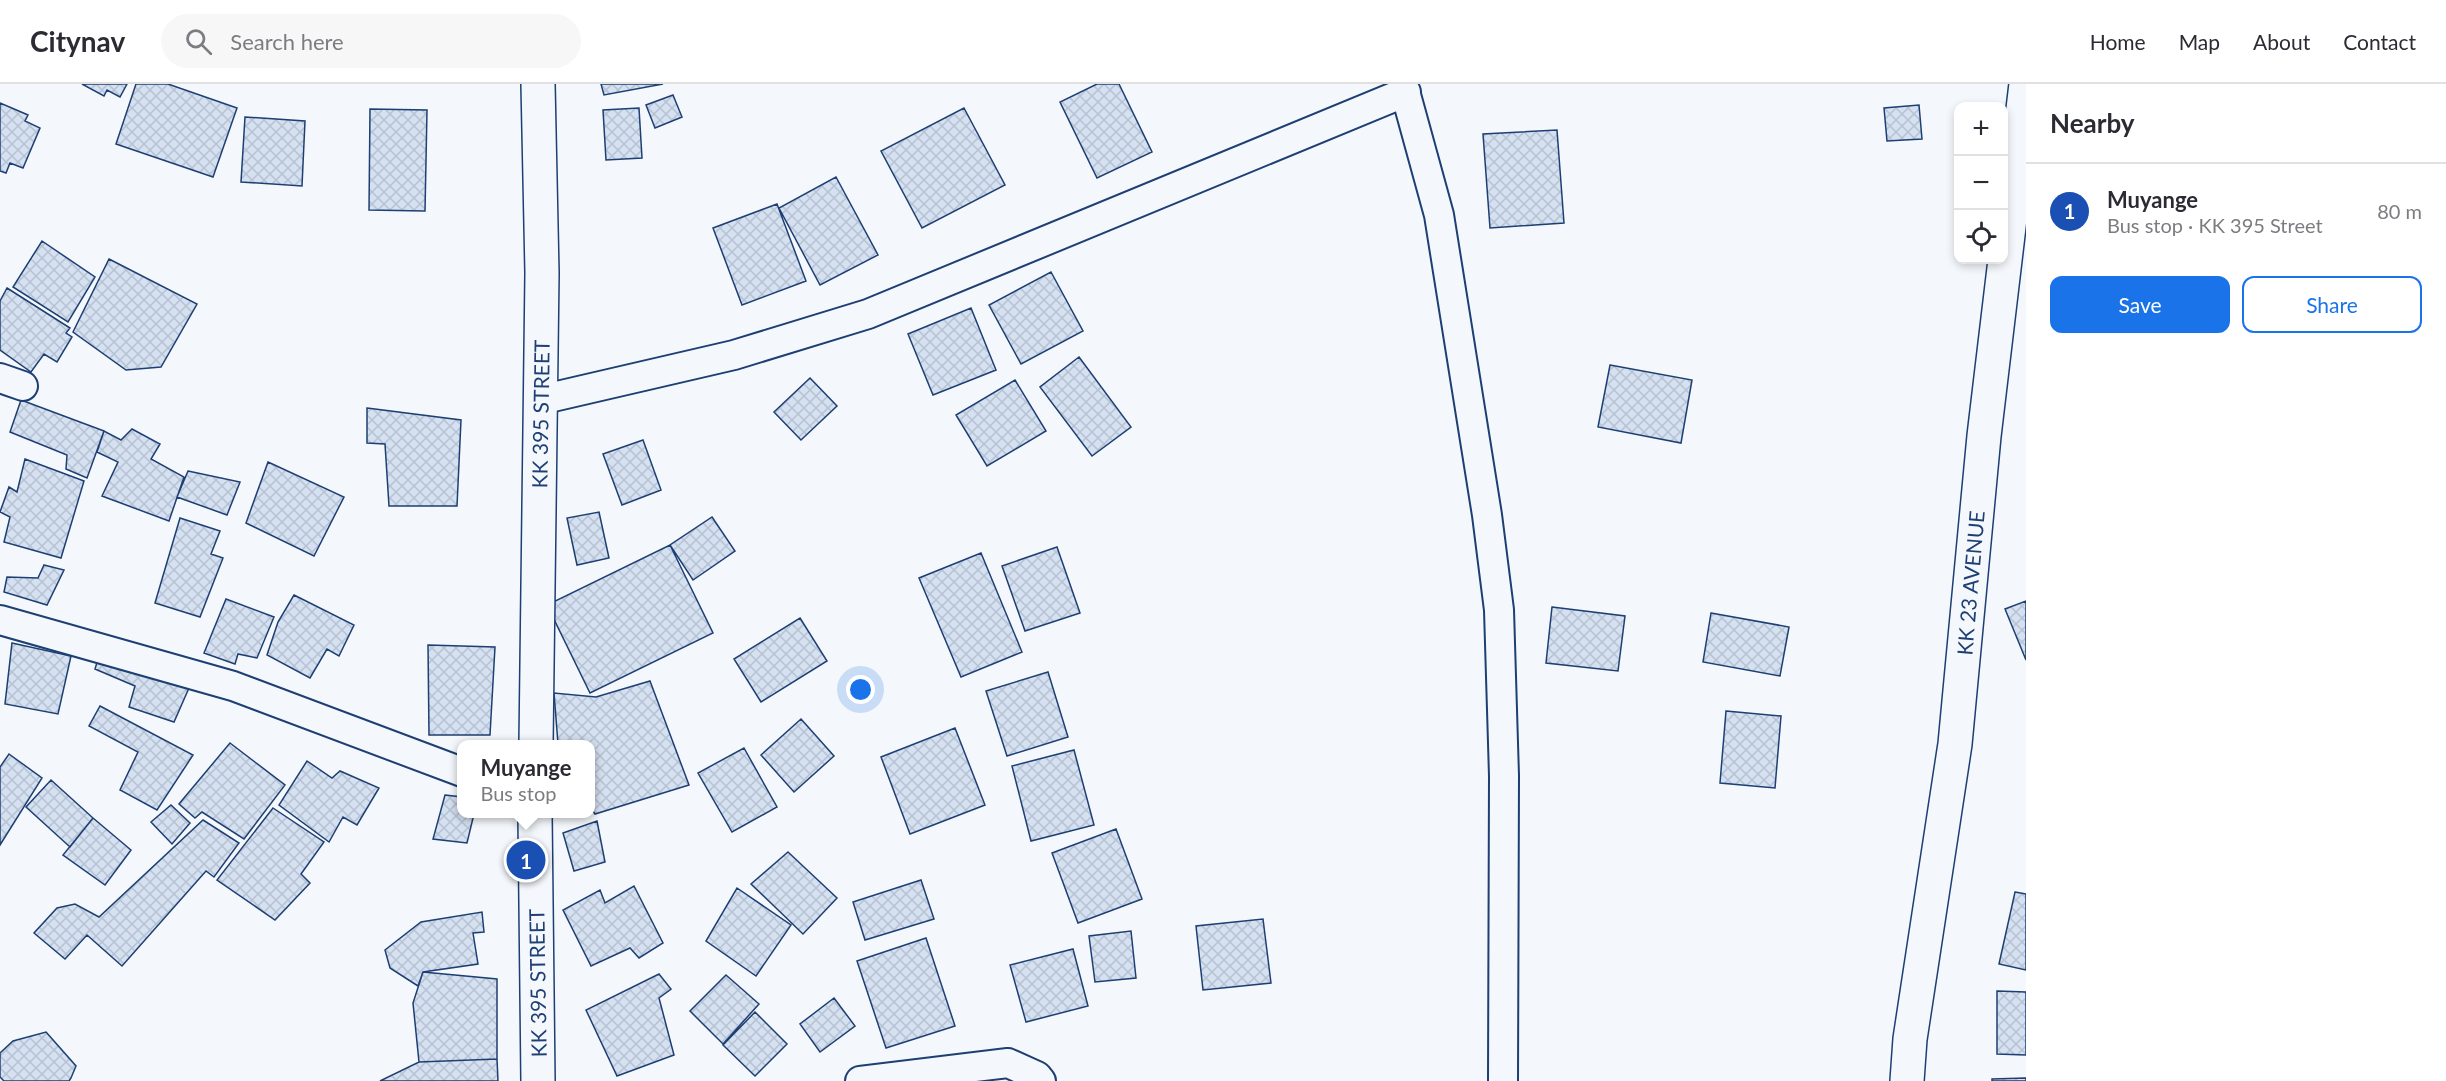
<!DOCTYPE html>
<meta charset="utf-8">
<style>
body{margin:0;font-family:Lato,sans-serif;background:#f7f7f7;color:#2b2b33}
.controls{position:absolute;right:18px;top:18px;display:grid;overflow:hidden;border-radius:12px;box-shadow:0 3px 9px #0003}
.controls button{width:54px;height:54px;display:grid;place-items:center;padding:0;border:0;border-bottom:2px solid #e1e1e2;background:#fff;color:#2b2b33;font:30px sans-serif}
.you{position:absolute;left:861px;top:606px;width:21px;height:21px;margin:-15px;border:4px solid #fff;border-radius:50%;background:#1a73e8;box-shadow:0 0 0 9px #1a73e833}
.badge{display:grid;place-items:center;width:39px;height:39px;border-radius:50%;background:#1a73e8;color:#fff;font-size:20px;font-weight:700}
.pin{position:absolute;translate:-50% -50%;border:3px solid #fff;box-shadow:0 2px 6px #0006}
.popup{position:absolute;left:457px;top:656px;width:138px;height:78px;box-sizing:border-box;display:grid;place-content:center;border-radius:12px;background:#fff;filter:drop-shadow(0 2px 4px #0005);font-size:20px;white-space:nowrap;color:#7c7c81}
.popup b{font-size:22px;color:#2b2b33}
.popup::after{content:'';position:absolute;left:50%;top:100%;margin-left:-12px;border:12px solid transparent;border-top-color:#fff}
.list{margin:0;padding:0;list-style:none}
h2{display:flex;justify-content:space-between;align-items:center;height:78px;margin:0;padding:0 24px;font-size:26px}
h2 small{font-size:20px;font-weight:400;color:#7c7c81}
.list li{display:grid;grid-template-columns:39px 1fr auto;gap:18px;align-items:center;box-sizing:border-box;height:96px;padding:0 24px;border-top:2px solid #e1e1e2}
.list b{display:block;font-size:22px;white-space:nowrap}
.list p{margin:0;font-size:20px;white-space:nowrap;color:#7c7c81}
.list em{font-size:20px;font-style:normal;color:#7c7c81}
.actions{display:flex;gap:12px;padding:18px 24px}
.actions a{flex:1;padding:14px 0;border:2px solid #1a73e8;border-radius:12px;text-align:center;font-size:21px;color:#1a73e8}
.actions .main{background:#1a73e8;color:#fff}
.icon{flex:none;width:33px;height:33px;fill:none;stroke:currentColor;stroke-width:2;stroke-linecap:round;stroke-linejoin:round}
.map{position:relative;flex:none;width:2026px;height:997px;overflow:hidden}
header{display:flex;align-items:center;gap:36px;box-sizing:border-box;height:84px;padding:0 30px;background:#fff;border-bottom:2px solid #e1e1e2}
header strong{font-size:28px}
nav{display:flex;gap:33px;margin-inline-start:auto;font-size:21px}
.search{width:420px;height:54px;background:#f7f7f7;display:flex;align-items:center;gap:15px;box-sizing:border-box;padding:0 21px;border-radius:33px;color:#7c7c81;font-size:22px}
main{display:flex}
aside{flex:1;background:#fff}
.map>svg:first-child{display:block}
</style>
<header>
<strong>Citynav</strong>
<div class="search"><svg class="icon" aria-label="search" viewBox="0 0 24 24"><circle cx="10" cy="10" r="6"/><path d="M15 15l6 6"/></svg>Search here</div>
<nav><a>Home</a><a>Map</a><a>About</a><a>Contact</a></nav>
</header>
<main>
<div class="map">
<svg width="2026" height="997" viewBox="0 0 2026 997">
<defs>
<pattern id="building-cross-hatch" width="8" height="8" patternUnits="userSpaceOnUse" patternTransform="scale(1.5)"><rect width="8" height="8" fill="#d5e0f0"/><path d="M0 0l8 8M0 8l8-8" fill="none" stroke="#b6c1d1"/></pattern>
</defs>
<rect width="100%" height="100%" fill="#f4f7fb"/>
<path fill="url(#building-cross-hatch)" stroke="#1d3f73" stroke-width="1.5" d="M82 0H127L120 13 107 6 104 12Z
M136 0H168L237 24 213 93 116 60Z
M601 0H663L604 11Z
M1097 0H1119L1152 68 1097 94 1060 18Z
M673 11 682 33 655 44 646 21Z
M0 19 28 31 25 37 40 44 23 84 10 79 6 89 0 87Z
M1919 21 1922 55 1887 57 1884 24Z
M639 24 642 74 606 76 603 26Z
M964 24 1005 101 922 144 881 67Z
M370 25 427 26 425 127 369 126Z
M245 33 305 37 302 102 241 98Z
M1557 46 1564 139 1490 144 1483 50Z
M836 93 878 171 820 201 779 124Z
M777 120 806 197 742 221 713 144Z
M42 157 95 193 68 238 13 203Z
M109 175 197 220 161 283 126 286 73 248Z
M1051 188 1083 247 1021 280 989 221Z
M7 204 70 244 66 249 72 253 57 278 44 270 31 288 0 266V217Z
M971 224 996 286 933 311 908 250Z
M1079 273 1131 343 1092 372 1040 303Z
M1610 281 1692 296 1681 359 1598 343Z
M810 294 837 322 801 356 774 328Z
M1015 296 1046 347 987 382 956 331Z
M21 316 104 347 87 394 66 385 67 371 10 348Z
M367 324 461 336 457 422H389L385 360 367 359Z
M132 345 160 360 151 375 184 393 169 437 102 412 118 378 97 368 104 347 121 356Z
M643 356 661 406 622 421 603 370Z
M25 375 84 397 61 474 4 458 10 433 0 428 9 403 17 408Z
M268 378 344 413 314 472 246 439Z
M188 387 240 398 227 431 177 413Z
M599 428 609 474 577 481 567 434Z
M712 433 735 467 693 496 670 461Z
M180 434 220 447 211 470 223 474 200 533 155 519Z
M670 461 713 549 590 609 547 521Z
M1057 463 1080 529 1025 547 1002 482Z
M981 469 1022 568 961 593 919 494Z
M44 481 64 486 47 521 4 508 7 493 38 494Z
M294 511 354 541 339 572 327 565 310 594 267 571 278 538Z
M226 515 274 533 257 574 238 570 235 580 204 569Z
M2026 517V576L2005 525Z
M1552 523 1625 532 1618 587 1546 579Z
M1711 529 1789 543 1780 592 1703 578Z
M800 534 827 577 761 618 734 575Z
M12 559 71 572 58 630 5 620Z
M428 561 495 563 490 651H429Z
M101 565 189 604 174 638 129 623 135 602 95 585Z
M1048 588 1068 653 1007 672 986 607Z
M650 597 689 701 595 730 590 723V660H558L554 609 596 613Z
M100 622 193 671 157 726 120 706 138 668 89 642Z
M1726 627 1781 632 1775 704 1720 699Z
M801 635 834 672 794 708 761 671Z
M955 644 985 721 910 750 881 673Z
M230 659 285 701 244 755 202 728 195 734 179 720Z
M744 664 777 723 732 748 698 689Z
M1074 666 1094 741 1031 757 1012 682Z
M9 670 42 694 0 761V683Z
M307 677 332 694 340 687 379 704 357 741 343 733 329 758 279 721Z
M51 696 93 734 70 763 26 723Z
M445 711 462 713V730H474L467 759 433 755Z
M171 721 190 739 172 760 151 738Z
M273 724 324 758 301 790 310 799 275 836 217 796Z
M93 734 131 766 105 801 63 771Z
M203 736 239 759 214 793 206 787 122 882 87 851 65 875 34 849 57 824 75 820 99 833Z
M597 737 605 778 574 787 563 749Z
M1116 745 1142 815 1078 839 1052 769Z
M788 768 837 814 803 850 751 800Z
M921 796 934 835 865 856 853 818Z
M634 802 663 859 639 874 630 864 591 882 563 826 600 806 605 819Z
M737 804 791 841 756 892 706 857Z
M2015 808 2026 810V886L1999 880Z
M482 828 484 848 473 849 478 880 423 888 418 902 390 884 385 866 421 838Z
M1263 835 1271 899 1203 906 1196 842Z
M1131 847 1136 894 1095 898 1089 852Z
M926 854 955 942 886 964 857 877Z
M1073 865 1088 922 1026 938 1010 881Z
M423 888 497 895V975L419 978 413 919Z
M659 890 671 905 659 914 674 971 617 992 586 926Z
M726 891 759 920 723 960 690 927Z
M1997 907 2026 908V971L1997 970Z
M834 914 855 942 820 968 800 940Z
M755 928 787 960 755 992 723 961Z
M46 948 76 982 71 994 69 997H4L0 993V969L13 957Z
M497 975 498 997H380L419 978Z
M2026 994V997H1992V995Z"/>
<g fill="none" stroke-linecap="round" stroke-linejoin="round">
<defs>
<path id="street" d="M1403 0 1439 131 1487 431 1499 526 1504 692 1503 997
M0 294 23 302
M540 316 734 271 868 230 1406 8
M0 536 233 602 462 688
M860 997 1008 979 1037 992 1041 997"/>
<path id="secondary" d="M536 660 542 189 538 0
M535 730 538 997
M1907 997 1910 955 1955 660 1984 352 2026 0"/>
</defs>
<use href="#street" stroke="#1d3f73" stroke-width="32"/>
<use href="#secondary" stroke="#1d3f73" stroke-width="36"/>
<use href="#street" stroke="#f4f7fb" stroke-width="28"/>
<use href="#secondary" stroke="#f4f7fb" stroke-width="33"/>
</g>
<g text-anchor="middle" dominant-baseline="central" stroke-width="4.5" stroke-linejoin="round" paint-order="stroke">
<g font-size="21" fill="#1d3f73" stroke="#f4f7fb">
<text transform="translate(540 330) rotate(-89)">KK 395 STREET</text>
<text transform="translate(1970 499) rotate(-85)">KK 23 AVENUE</text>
<text transform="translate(537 899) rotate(-91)">KK 395 STREET</text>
</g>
</g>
</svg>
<div class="controls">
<button>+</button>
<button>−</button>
<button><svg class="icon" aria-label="locate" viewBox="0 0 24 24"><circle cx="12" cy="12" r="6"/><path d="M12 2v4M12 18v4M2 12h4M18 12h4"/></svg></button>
</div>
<div class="you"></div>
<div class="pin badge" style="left:526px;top:776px;background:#1a4fb4">1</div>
<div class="popup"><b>Muyange</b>Bus stop</div>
</div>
<aside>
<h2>Nearby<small></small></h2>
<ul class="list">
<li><span class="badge" style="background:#1a4fb4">1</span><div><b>Muyange</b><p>Bus stop · KK 395 Street</p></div><em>80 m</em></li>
</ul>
<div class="actions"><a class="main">Save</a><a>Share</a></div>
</aside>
</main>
